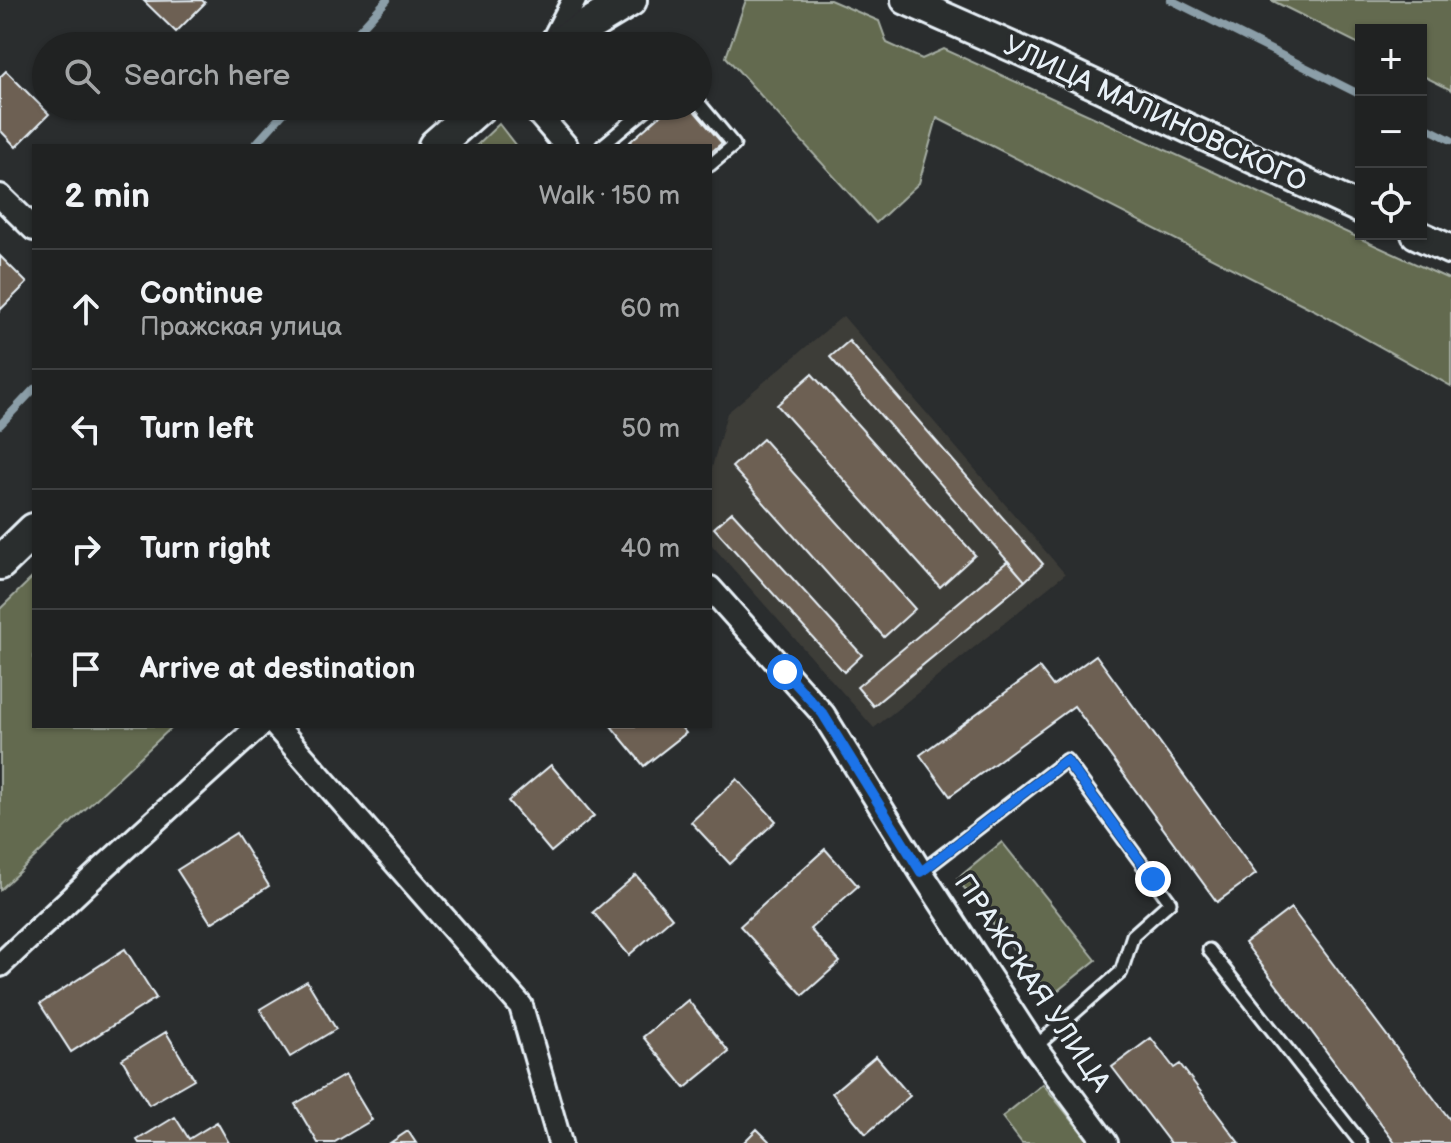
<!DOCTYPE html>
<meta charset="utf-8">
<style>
body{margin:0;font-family:"Balsamiq Sans",sans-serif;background:#2d2f2f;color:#f1f3f6}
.controls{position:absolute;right:24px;top:24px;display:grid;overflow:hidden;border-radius:0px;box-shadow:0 2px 6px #0004}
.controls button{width:72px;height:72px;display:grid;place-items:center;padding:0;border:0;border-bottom:2px solid #3d3f40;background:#202222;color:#f1f3f6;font:40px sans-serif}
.stop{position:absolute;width:24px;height:24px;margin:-18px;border:6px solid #1a73e8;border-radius:50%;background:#fff}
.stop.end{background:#1a73e8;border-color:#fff;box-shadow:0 2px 8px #0008}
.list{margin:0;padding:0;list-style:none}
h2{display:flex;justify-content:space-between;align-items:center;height:104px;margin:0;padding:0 32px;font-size:34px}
h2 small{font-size:26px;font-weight:400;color:#a2a4a5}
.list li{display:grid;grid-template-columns:52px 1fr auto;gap:24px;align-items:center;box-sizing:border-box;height:120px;padding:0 32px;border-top:2px solid #3d3f40}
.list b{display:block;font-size:30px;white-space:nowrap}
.list p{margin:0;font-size:26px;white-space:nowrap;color:#a2a4a5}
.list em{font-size:26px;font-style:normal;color:#a2a4a5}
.icon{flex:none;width:44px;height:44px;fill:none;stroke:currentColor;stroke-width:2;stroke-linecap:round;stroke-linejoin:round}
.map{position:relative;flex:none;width:1451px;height:1143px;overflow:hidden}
.search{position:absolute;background:#202222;box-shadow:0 2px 6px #0004;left:32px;top:32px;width:680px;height:88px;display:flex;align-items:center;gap:20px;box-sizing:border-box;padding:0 28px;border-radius:44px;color:#a2a4a5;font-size:30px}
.panel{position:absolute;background:#202222;box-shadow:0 2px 6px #0004;left:32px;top:144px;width:680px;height:584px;border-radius:0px}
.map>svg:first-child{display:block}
</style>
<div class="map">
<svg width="1451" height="1143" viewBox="0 0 1451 1143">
<rect width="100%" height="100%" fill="#2a2d2e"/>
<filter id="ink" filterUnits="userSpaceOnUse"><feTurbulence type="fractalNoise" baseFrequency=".0125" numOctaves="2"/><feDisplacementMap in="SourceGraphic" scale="16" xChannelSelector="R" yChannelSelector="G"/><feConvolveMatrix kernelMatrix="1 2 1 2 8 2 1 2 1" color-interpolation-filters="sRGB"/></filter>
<g filter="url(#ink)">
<path fill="#3e3d39" d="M843 316 1065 574 874 728 710 543V475L727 413Z"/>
<path fill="#646b50" stroke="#a6aea4" stroke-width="2" d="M746 0H830L879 21 887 43 922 59 944 49 1451 280V386L1314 310 937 118 919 183 876 223 726 57Z
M1271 0H1451V90L1421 75V30H1361V45Z
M499 124 516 146H476Z
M34 576V726H173L0 890V609Z
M1002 842 1096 960 1051 996 957 879Z
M1043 1084 1090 1143H1022L1002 1117Z"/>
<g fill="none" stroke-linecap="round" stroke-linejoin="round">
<path stroke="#8b9ea8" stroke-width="8" d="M1171 0 1361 95
M345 46 387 0
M1421 125 1451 140
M254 146 290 106
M0 425 34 389"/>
</g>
<path fill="#6d6153" stroke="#e8f1f8" stroke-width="2" d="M202 0 205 3 176 32 144 1Z
M6 71 49 114 16 147 0 130V77Z
M671 106H690L722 143 710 153V146H625Z
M0 256 27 283 0 310Z
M849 341 1043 564 1025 581 830 357Z
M812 374 975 555 940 587 777 405Z
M763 439 915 609 884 637 732 467Z
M732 512 862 655 844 672 714 528Z
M1008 561 1025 581 873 706 857 687Z
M1096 655 1256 874 1217 902 1074 706 950 796 920 755 1039 668 1053 686Z
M611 726H680L686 733 644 766Z
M551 765 594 816 551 852 508 801Z
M737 779 776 821 730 864 691 822Z
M236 833 269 886 211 923 177 870Z
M825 849 858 886 810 929 840 962 803 995 740 926Z
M636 875 672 918 629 955 593 912Z
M1291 908 1451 1121V1143H1395L1245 943Z
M125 949 156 998 71 1052 40 1004Z
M307 981 336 1029 290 1057 260 1009Z
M688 1000 729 1052 685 1088 643 1037Z
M166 1032 194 1079 149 1105 122 1059Z
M1151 1038 1174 1068 1180 1064 1239 1143H1170L1112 1067Z
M876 1056 910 1096 866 1134 832 1093Z
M345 1075 372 1120 333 1143H318L295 1104Z
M175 1117 189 1139 217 1122 229 1143H139L137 1140Z
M757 1129 771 1143H743Z
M408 1131 416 1143H390Z"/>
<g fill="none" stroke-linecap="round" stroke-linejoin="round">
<defs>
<path id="service" d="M698 102 734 145 710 165
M602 146 650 106
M921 872 1066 760 1170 902 1133 935 1121 972 1035 1047
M1209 950 1361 1143"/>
<path id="minor" d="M550 46 574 0
M532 106 566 146
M0 196 34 229
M710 588 823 714 921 872 1035 1047 1106 1143
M276 726 521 1006 560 1143
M0 965 102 869 259 726"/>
<path id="tertiary" d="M906 0 1044 61 1361 209
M1416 234 1451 250"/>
<path id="secondary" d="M554 46 630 0
M435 146 480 106
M0 563 34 530"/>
</defs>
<use href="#service" stroke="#e8f1f8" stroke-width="17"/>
<use href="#minor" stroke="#e8f1f8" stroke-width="28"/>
<use href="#tertiary" stroke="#e8f1f8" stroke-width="34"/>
<use href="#secondary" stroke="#e8f1f8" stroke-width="38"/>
<use href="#service" stroke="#2a2d2e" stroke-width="11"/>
<use href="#minor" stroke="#2a2d2e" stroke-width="22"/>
<use href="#tertiary" stroke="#2a2d2e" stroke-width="28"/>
<use href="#secondary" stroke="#2a2d2e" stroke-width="32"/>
</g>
</g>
<g fill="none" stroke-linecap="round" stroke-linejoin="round" filter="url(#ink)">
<path stroke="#1a73e8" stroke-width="10" d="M785 672 823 714 921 872 1066 760 1153 879"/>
</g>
<g text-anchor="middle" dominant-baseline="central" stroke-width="7" stroke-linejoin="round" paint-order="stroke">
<g font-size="28" fill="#e8f1f8" stroke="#2a2d2e">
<text transform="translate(1155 114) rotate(25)">УЛИЦА МАЛИНОВСКОГО</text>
<text transform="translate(1032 983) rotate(56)">ПРАЖСКАЯ УЛИЦА</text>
</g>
</g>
</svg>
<div class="controls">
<button>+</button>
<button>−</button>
<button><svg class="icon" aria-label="locate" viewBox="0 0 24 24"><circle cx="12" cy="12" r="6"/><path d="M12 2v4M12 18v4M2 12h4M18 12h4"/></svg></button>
</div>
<div class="stop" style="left:785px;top:672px"></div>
<div class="stop end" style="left:1153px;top:879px"></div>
<div class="search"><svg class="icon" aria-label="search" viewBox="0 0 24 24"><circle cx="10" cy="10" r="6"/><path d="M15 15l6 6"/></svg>Search here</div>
<section class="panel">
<h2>2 min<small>Walk · 150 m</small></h2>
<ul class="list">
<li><svg class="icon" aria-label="ahead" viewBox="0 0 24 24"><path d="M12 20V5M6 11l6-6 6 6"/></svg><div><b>Continue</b><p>Пражская улица</p></div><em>60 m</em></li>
<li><svg class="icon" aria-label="left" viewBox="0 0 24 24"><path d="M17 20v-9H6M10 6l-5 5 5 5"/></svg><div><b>Turn left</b></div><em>50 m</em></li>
<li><svg class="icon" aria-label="right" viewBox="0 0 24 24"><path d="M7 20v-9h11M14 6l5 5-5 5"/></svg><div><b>Turn right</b></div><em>40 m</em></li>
<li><svg class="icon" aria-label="arrive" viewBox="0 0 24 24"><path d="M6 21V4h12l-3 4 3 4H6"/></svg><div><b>Arrive at destination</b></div></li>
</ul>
</section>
</div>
